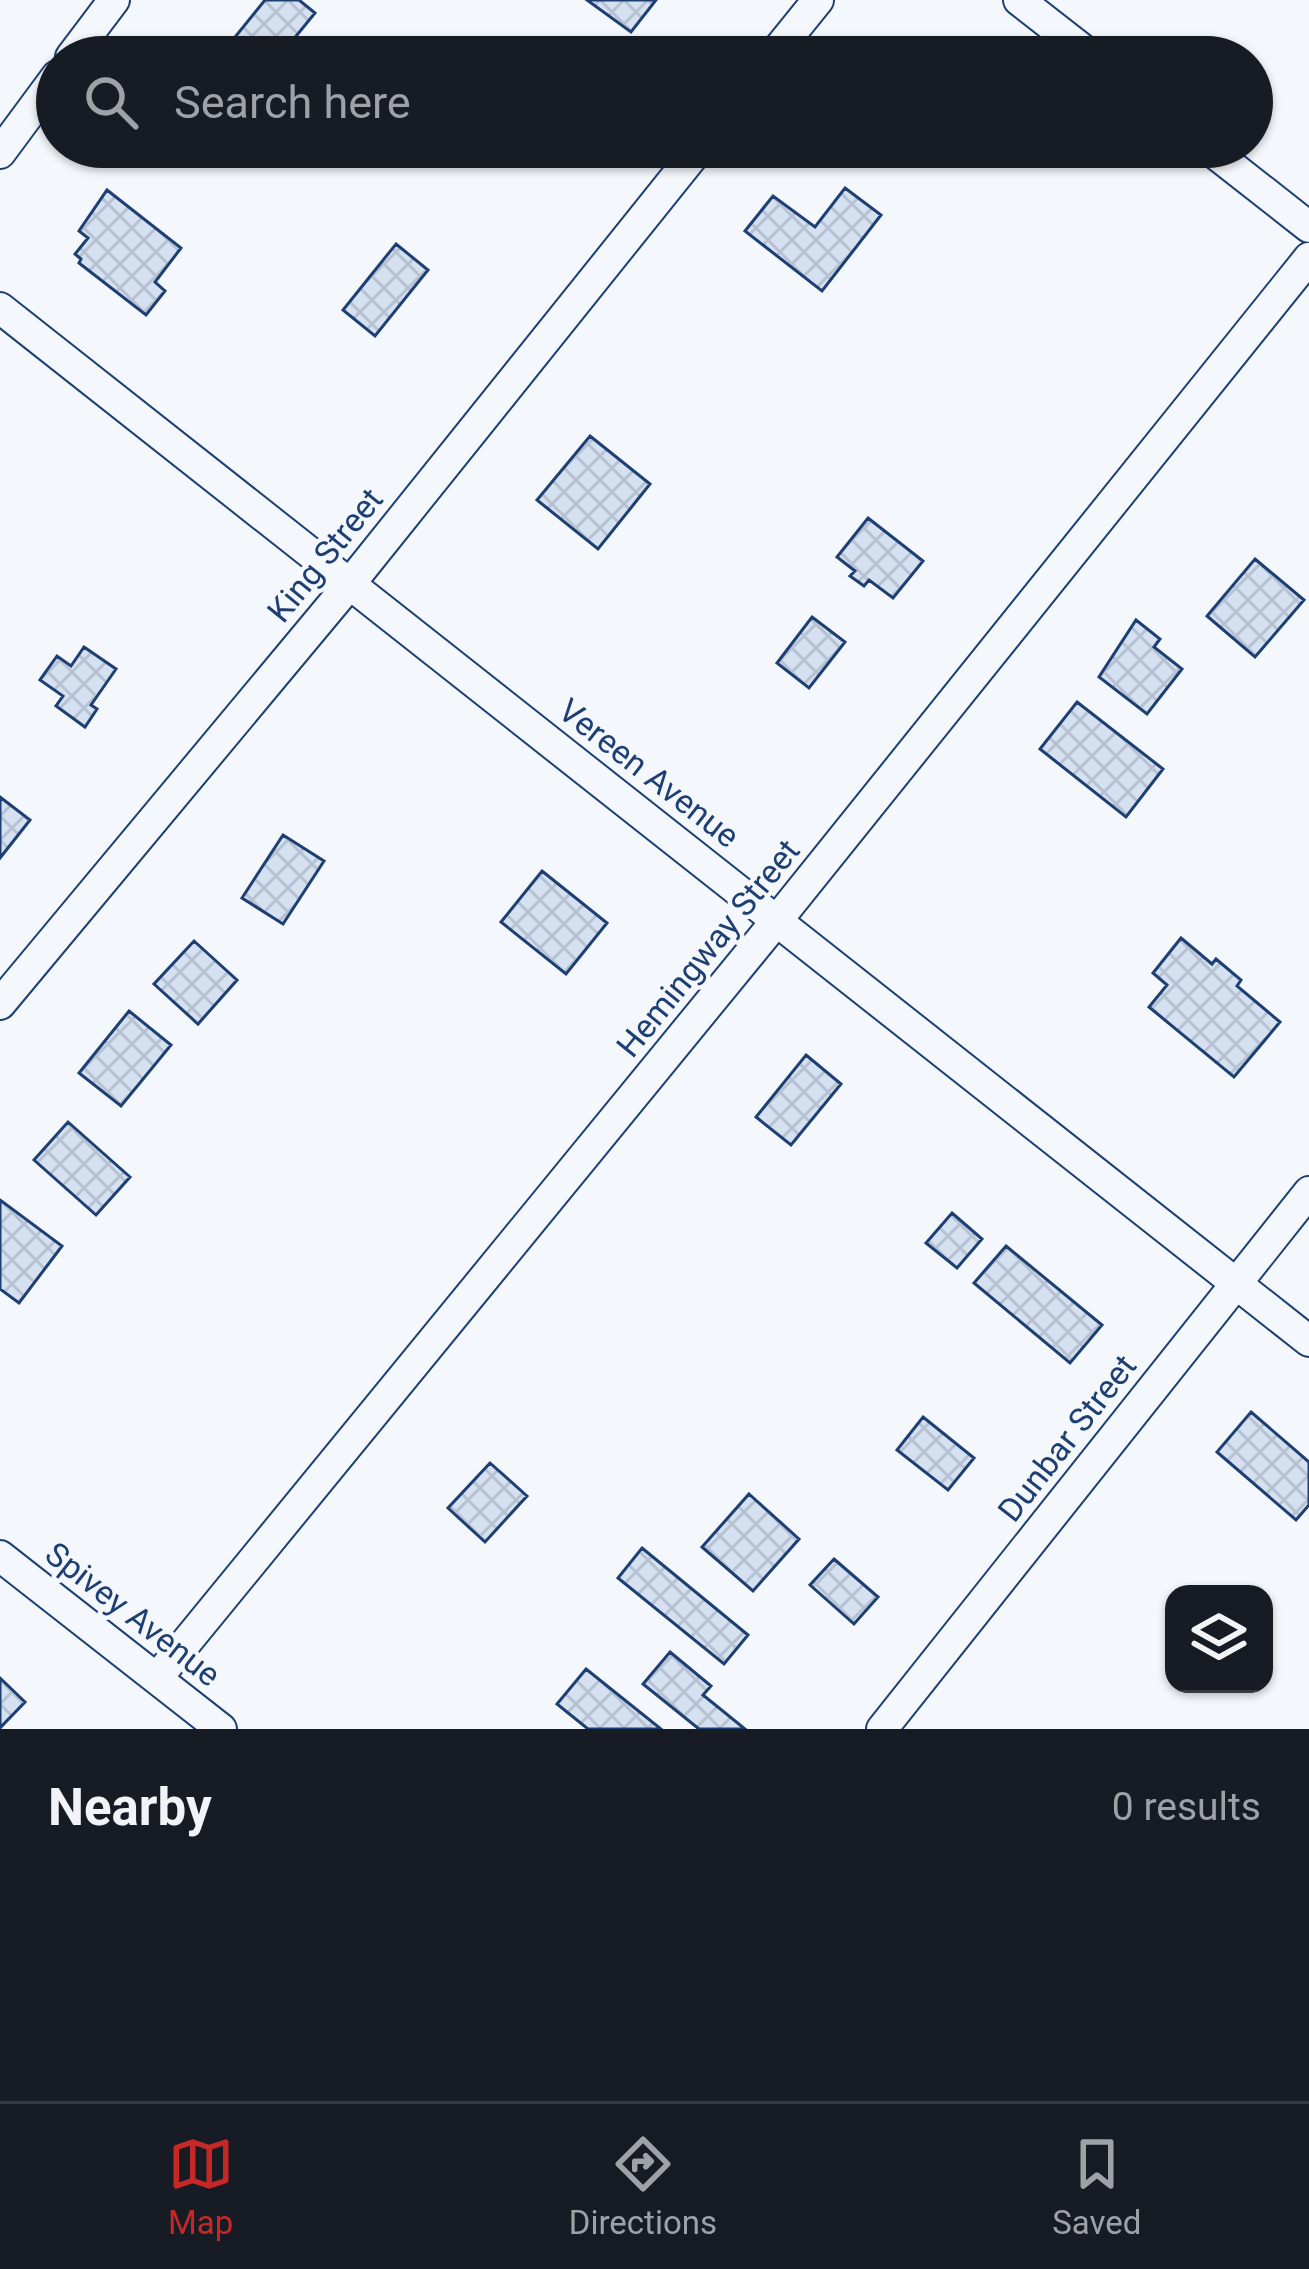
<!DOCTYPE html>
<style>
body{margin:0;font-family:Roboto,sans-serif;background:#242831;color:#f1f3f6}
.controls{position:absolute;right:36px;bottom:36px;display:grid;overflow:hidden;border-radius:24px;box-shadow:0 3px 9px #0004}
.controls button{width:108px;height:108px;display:grid;place-items:center;padding:0;border:0;border-bottom:3px solid #363941;background:#171b24;color:#f1f3f6;font:60px sans-serif}
.list{margin:0;padding:0;list-style:none}
h2{display:flex;justify-content:space-between;align-items:center;height:156px;margin:0;padding:0 48px;font-size:51px}
h2 small{font-size:39px;font-weight:400;color:#9ea1a6}
.icon{flex:none;width:66px;height:66px;fill:none;stroke:currentColor;stroke-width:2;stroke-linecap:round;stroke-linejoin:round}
.map{position:relative;flex:none;width:1309px;height:1729px;overflow:hidden}
.search{position:absolute;background:#171b24;box-shadow:0 3px 9px #0004;left:36px;right:36px;top:36px;height:132px;display:flex;align-items:center;gap:30px;box-sizing:border-box;padding:0 42px;border-radius:66px;color:#9ea1a6;font-size:45px}
.sheet{height:372px;background:#171b24}
nav{display:flex;justify-content:space-around;align-items:center;box-sizing:border-box;height:168px;border-top:3px solid #363941;background:#171b24;font-size:33px;color:#9ea1a6}
nav a{display:grid;justify-items:center;gap:6px}
nav .on{color:#c62828}
.map>svg:first-child{display:block}
</style>
<div class="map">
<svg width="1309" height="1729" viewBox="0 0 1309 1729">
<defs>
<pattern id="building-cross-hatch" width="8" height="8" patternUnits="userSpaceOnUse" patternTransform="scale(3)"><rect width="8" height="8" fill="#d5e0f0"/><path d="M0 0l8 8M0 8l8-8" fill="none" stroke="#b6c1d1"/></pattern>
</defs>
<rect width="100%" height="100%" fill="#f4f7fb"/>
<path fill="url(#building-cross-hatch)" stroke="#1d3f73" stroke-width="3" d="M265 0H299L315 13 279 57H230L223 52Z
M587 0H656L631 32Z
M845 188 881 215 822 291 745 231 773 196 815 227Z
M107 190 181 248 155 282 165 291 146 315 79 263 81 259 75 254 88 238 79 231Z
M396 244 428 270 375 336 343 310Z
M590 436 650 484 598 549 537 500Z
M868 518 923 561 893 598 869 580 864 586 850 576 855 571 837 557Z
M1255 559 1304 600 1255 657 1207 616Z
M812 617 845 642 809 688 777 663Z
M1136 620 1160 639 1154 647 1182 669 1147 714 1099 677Z
M84 647 116 669 91 705 97 709 85 727 56 706 63 696 40 680 57 656 71 666Z
M1077 702 1163 769 1126 817 1040 749Z
M0 797 30 820 0 858Z
M283 835 324 861 283 924 242 898Z
M542 871 607 923 566 974 501 922Z
M1181 938 1212 964 1216 959 1241 980 1237 986 1280 1022 1234 1077 1149 1007 1167 985 1153 973Z
M194 941 237 980 198 1024 154 984Z
M129 1011 171 1045 121 1106 79 1073Z
M806 1055 841 1084 791 1145 756 1117Z
M68 1122 130 1177 96 1215 34 1160Z
M0 1200 62 1246 19 1303 0 1289Z
M952 1213 982 1239 957 1268 926 1243Z
M1006 1246 1102 1325 1070 1363 974 1283Z
M1251 1412 1309 1462V1505L1296 1520 1217 1452Z
M923 1417 974 1458 948 1490 897 1450Z
M490 1463 527 1496 485 1542 448 1508Z
M749 1494 799 1539 753 1591 702 1547Z
M642 1548 748 1635 724 1664 618 1578Z
M834 1559 878 1597 854 1624 810 1585Z
M670 1652 711 1686 703 1695 745 1729H699L643 1684Z
M586 1669 661 1729H588L557 1704Z
M0 1678 25 1702 0 1728Z"/>
<g fill="none" stroke-linecap="round" stroke-linejoin="round">
<defs>
<path id="minor" d="M1019 0 1092 57
M71 57 114 0
M772 57 818 0
M1207 147 1309 227
M0 153 57 76
M0 308 1309 1341
M0 1004 348 586 700 147
M0 1556 221 1729
M157 1678 778 919 1309 258
M882 1729 1309 1192"/>
</defs>
<use href="#minor" stroke="#1d3f73" stroke-width="34"/>
<use href="#minor" stroke="#f4f7fb" stroke-width="30"/>
</g>
<g text-anchor="middle" dominant-baseline="central" stroke-width="9" stroke-linejoin="round" paint-order="stroke">
<g font-size="33" fill="#1d3f73" stroke="#f4f7fb">
<text transform="translate(325 555) rotate(-51)">King Street</text>
<text transform="translate(649 773) rotate(38)">Vereen Avenue</text>
<text transform="translate(708 948) rotate(-51)">Hemingway Street</text>
<text transform="translate(1067 1438) rotate(-52)">Dunbar Street</text>
<text transform="translate(133 1614) rotate(38)">Spivey Avenue</text>
</g>
</g>
</svg>
<div class="controls">
<button><svg class="icon" aria-label="layers" viewBox="0 0 24 24"><path d="M12 4l9 5-9 5-9-5zM3 14l9 5 9-5"/></svg></button>
</div>
<div class="search"><svg class="icon" aria-label="search" viewBox="0 0 24 24"><circle cx="10" cy="10" r="6"/><path d="M15 15l6 6"/></svg>Search here</div>
</div>
<section class="sheet">
<h2>Nearby<small>0 results</small></h2>
<ul class="list">
</ul>
</section>
<nav>
<a class="on"><svg class="icon" aria-label="map" viewBox="0 0 24 24"><path d="M3 6l6-2 6 2 6-2v14l-6 2-6-2-6 2zM9 4v14M15 6v14"/></svg>Map</a>
<a><svg class="icon" aria-label="directions" viewBox="0 0 24 24"><path d="M12 3l9 9-9 9-9-9zM9 14v-3h6M13 9l2 2-2 2"/></svg>Directions</a>
<a><svg class="icon" aria-label="saved" viewBox="0 0 24 24"><path d="M7 4h10v16l-5-4-5 4z"/></svg>Saved</a>
</nav>
